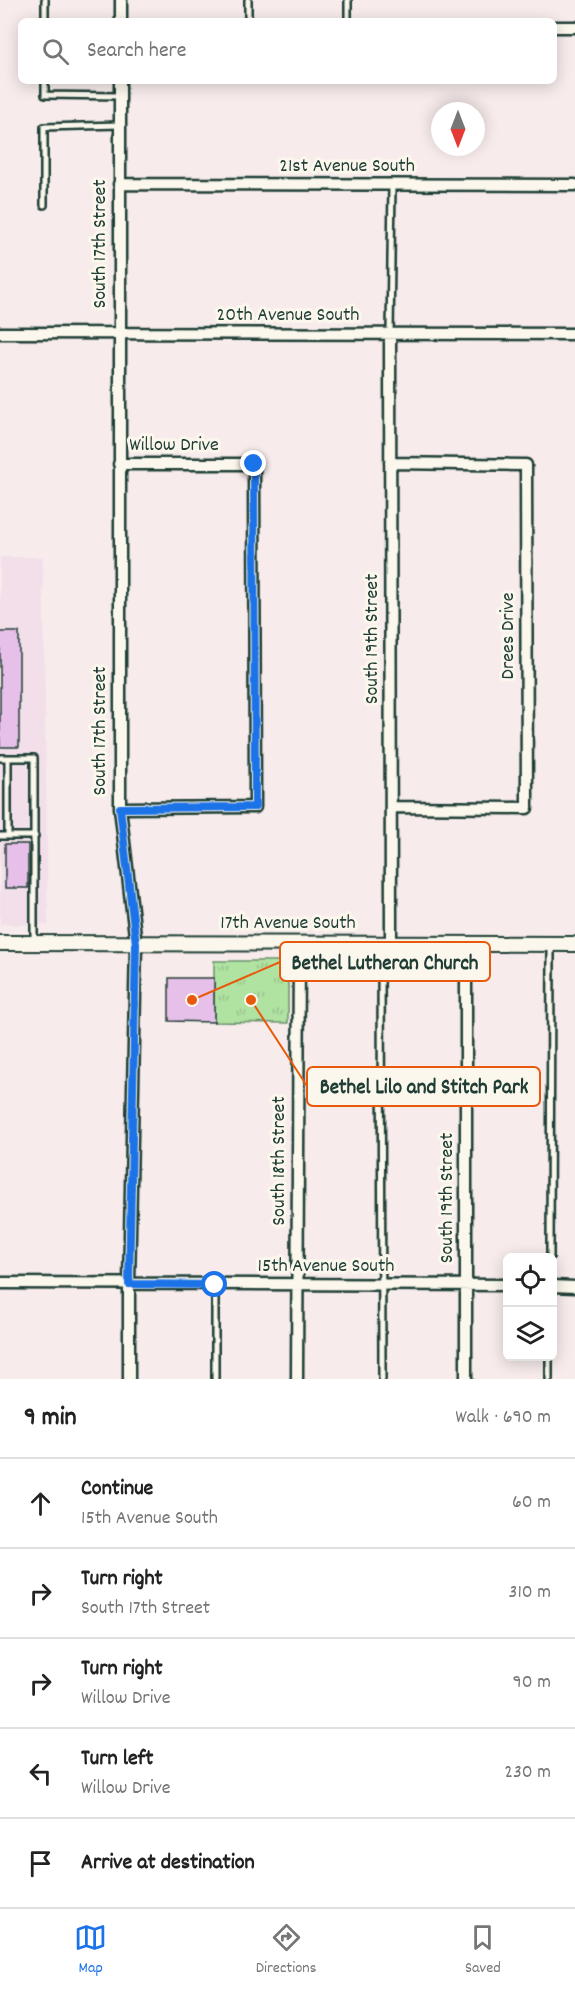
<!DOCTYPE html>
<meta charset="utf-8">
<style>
body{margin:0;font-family:Dekko,sans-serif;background:#f2f2f2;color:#222}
.controls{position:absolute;right:18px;bottom:18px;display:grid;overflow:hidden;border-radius:9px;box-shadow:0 3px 15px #0003}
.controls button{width:54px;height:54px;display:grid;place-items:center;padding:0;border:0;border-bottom:2px solid #e0e0e0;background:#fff;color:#222;font:30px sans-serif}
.compass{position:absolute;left:431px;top:102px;width:54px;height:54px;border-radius:50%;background:#fff;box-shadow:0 3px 15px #0003;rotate:180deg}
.stop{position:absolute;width:18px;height:18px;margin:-14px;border:4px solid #1a73e8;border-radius:50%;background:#fff}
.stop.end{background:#1a73e8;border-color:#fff;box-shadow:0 2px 6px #0008}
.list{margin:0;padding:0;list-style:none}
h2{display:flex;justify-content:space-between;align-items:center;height:78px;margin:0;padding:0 24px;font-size:26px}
h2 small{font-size:20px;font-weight:400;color:#767676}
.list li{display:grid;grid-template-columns:39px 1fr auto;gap:18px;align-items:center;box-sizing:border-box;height:90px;padding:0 24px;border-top:2px solid #e0e0e0}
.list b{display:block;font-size:22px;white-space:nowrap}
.list p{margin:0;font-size:20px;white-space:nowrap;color:#767676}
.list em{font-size:20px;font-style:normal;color:#767676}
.icon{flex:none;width:33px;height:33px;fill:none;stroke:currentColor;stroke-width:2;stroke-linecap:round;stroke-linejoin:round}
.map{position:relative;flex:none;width:575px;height:1379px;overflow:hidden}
.search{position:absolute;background:#fff;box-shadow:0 3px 15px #0003;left:18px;right:18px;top:18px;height:66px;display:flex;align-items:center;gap:15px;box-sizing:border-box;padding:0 21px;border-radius:9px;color:#767676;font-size:22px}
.sheet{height:528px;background:#fff}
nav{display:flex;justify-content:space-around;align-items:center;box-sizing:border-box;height:84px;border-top:2px solid #e0e0e0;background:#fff;font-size:16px;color:#767676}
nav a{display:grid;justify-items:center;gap:3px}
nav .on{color:#1a73e8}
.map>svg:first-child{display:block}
</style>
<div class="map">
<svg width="575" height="1379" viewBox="0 0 575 1379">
<defs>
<pattern id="grass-tufts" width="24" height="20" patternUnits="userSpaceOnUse" patternTransform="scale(1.5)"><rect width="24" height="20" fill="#b0e2a2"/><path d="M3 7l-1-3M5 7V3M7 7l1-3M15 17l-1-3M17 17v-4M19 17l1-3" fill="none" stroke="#97c38c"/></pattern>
</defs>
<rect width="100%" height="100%" fill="#f7eceb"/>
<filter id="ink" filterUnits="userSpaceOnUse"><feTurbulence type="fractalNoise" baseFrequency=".0167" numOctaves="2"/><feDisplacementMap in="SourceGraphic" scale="12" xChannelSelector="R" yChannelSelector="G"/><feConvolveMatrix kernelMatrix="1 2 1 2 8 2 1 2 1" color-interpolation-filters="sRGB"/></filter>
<g filter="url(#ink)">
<path fill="#f2dfea" d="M0 557H43L48 925 0 924Z"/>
<path fill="url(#grass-tufts)" stroke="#68906b" stroke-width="1.5" d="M214 961H288V1023L214 1022Z"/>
<path fill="#e7c0e9" stroke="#1f3d34" stroke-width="1.5" d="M0 632H19V747H0Z
M5 844H28V888H5Z
M169 978H214V1022L169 1021Z"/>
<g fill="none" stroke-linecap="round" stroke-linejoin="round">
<defs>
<path id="lane" d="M45 0V21
M248 0V21
M348 0V21
M45 81V95L120 96
M44 205V127L120 125
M390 334 392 185
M0 758H34V942
M8 758V836
M0 836H35
M381 946 382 1379
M550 1258 551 944
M215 1379V1285
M549 1379V1356"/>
<path id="street" d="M121 21V0
M554 27H575
M120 81V808L136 944 129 1284V1379
M119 184 575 185
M0 333 575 334
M390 334 391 944
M390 463 526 465 527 808 391 807
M119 464H254L255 807 120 808
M466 944V1379
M0 1283 508 1285
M552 1286 575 1287
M297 1379 299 944"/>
<path id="secondary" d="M0 943 575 944"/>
</defs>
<use href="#lane" stroke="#1f3d34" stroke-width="10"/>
<use href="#street" stroke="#1f3d34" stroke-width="15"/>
<use href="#secondary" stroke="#1f3d34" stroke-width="18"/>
<use href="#lane" stroke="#fbf7ec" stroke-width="5"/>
<use href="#street" stroke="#fbf7ec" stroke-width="10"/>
<use href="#secondary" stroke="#fbf7ec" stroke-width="14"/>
</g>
</g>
<g fill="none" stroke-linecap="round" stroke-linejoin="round" filter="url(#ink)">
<path stroke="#1a73e8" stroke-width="8" d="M215 1285 129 1284 136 944 120 808 255 807 254 464"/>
</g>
<g text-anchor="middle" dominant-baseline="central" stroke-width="6" stroke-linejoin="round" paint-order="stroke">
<g font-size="20" fill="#1f3d34" stroke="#fbf7ec">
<text x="347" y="167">21st Avenue South</text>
<text transform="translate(101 244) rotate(-90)">South 17th Street</text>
<text x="288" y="316">20th Avenue South</text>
<text x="174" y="446">Willow Drive</text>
<text transform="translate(509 636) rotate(-90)">Drees Drive</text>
<text transform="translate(373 639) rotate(-90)">South 19th Street</text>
<text transform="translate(101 731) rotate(-90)">South 17th Street</text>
<text x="288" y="924">17th Avenue South</text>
<text transform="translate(280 1161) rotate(-90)">South 18th Street</text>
<text transform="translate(448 1198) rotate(-90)">South 19th Street</text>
<text x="326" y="1267">15th Avenue South</text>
</g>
</g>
<path fill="none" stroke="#e8590c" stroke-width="2" d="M192 1000L280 962M251 1000L307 1086"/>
<g fill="#e8590c" stroke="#fbf7ec" stroke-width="2">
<circle cx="192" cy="1000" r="6"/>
<circle cx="251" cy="1000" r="6"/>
</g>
<g fill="#fbf7ec" stroke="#e8590c" stroke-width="2">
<rect x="280" y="942" width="210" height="39" rx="6"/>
<rect x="307" y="1067" width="233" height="39" rx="6"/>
</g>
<g font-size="21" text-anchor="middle" font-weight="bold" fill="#1f3d34">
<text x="385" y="969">Bethel Lutheran Church</text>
<text x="424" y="1093">Bethel Lilo and Stitch Park</text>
</g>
</svg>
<div class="controls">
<button><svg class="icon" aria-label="locate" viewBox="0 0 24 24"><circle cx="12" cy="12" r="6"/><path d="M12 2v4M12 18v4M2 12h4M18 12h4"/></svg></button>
<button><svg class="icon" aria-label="layers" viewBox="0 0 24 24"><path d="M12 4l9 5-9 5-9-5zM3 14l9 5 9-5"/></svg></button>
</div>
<svg class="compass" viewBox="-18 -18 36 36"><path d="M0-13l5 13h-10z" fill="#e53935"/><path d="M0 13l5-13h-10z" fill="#767676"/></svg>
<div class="stop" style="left:215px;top:1285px"></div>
<div class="stop end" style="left:254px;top:464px"></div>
<div class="search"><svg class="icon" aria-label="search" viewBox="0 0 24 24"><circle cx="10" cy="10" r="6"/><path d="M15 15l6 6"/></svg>Search here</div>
</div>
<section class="sheet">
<h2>9 min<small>Walk · 690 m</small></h2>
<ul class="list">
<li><svg class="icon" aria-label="ahead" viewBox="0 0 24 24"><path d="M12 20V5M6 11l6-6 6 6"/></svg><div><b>Continue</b><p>15th Avenue South</p></div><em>60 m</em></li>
<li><svg class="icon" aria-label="right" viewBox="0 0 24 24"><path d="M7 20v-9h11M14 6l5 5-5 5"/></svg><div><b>Turn right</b><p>South 17th Street</p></div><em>310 m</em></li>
<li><svg class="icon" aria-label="right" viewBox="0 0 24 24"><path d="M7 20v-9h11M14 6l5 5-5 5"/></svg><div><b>Turn right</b><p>Willow Drive</p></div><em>90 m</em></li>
<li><svg class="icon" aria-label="left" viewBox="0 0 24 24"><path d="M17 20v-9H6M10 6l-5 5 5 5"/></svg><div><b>Turn left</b><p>Willow Drive</p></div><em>230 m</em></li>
<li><svg class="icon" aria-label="arrive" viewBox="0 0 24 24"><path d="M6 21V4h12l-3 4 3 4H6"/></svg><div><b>Arrive at destination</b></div></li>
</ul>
</section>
<nav>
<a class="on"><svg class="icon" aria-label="map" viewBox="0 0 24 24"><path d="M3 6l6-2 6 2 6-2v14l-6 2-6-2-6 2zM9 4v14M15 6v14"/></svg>Map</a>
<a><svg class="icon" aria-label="directions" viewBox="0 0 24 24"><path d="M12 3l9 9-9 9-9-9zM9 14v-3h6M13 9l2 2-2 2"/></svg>Directions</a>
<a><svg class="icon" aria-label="saved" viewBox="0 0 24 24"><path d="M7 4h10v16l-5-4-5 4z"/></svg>Saved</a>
</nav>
